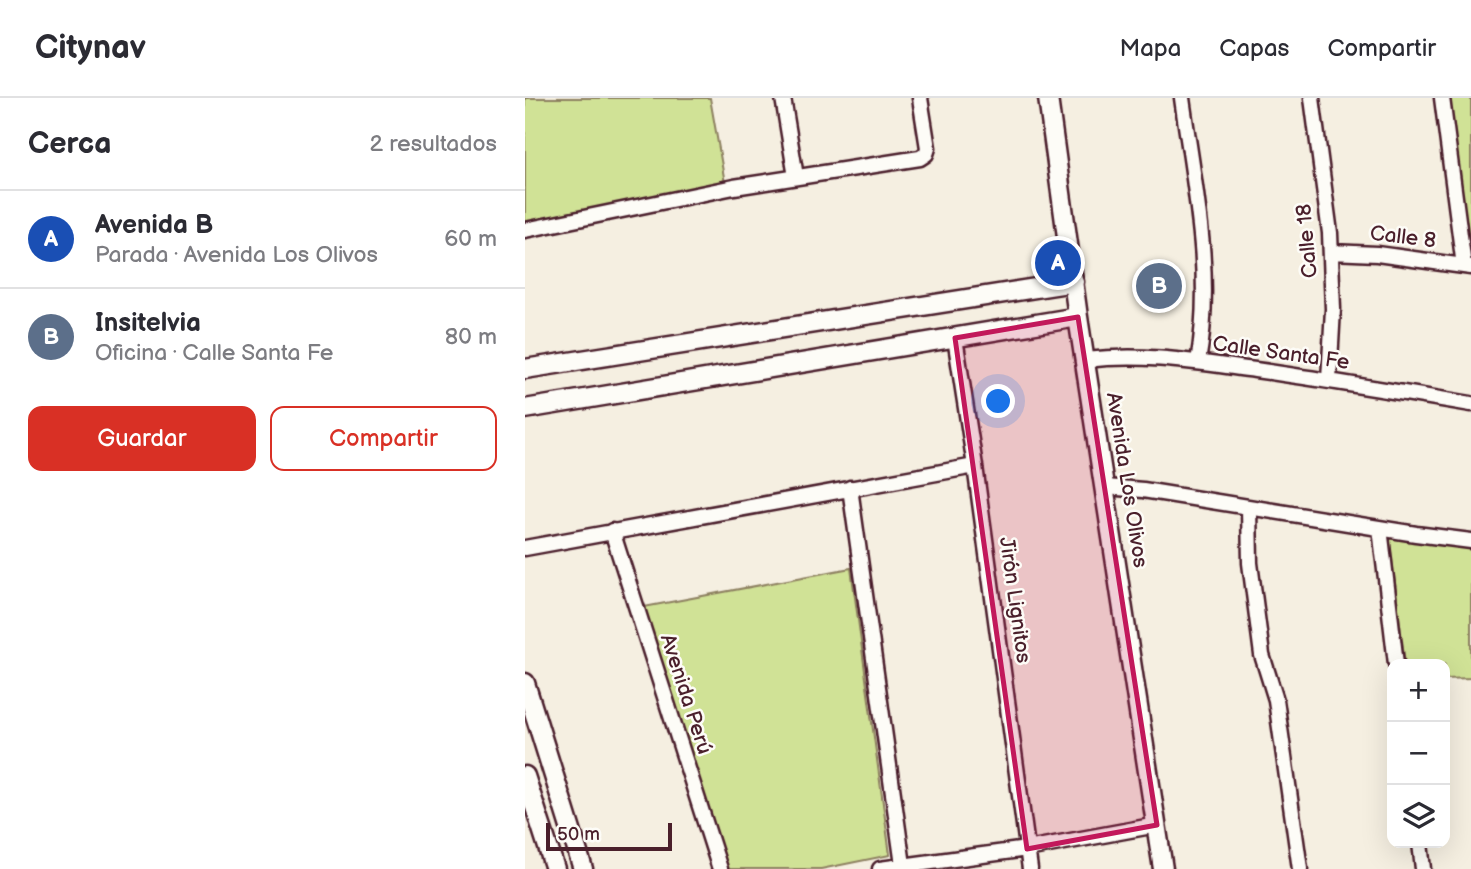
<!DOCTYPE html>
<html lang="es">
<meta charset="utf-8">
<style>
body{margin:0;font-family:"Balsamiq Sans",sans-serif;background:#f7f7f7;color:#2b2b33}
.controls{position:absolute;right:21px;bottom:21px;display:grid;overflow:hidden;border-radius:14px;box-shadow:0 7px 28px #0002}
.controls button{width:63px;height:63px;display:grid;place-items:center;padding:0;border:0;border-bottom:2px solid #e1e1e2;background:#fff;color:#2b2b33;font:35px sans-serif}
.scale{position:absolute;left:21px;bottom:18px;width:126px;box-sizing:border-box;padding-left:7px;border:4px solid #4a1f2b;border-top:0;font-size:19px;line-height:24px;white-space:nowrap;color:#4a1f2b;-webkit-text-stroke:5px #fdfcf7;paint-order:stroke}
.you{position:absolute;left:474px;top:304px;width:24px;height:24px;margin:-18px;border:5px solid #fff;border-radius:50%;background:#1a73e8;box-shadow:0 0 0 10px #1a73e833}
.badge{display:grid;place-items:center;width:46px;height:46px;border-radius:50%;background:#d93025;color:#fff;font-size:23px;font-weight:700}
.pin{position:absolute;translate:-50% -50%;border:4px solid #fff;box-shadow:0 2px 7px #0006}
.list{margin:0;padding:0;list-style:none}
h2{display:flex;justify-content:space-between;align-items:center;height:91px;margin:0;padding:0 28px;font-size:30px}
h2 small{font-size:23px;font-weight:400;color:#7c7c81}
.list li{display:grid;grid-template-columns:46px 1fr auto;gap:21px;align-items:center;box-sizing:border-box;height:98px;padding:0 28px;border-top:2px solid #e1e1e2}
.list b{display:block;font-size:26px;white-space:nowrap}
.list p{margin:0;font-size:23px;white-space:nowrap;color:#7c7c81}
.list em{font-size:23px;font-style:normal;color:#7c7c81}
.actions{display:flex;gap:14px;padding:21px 28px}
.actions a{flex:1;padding:16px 0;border:2px solid #d93025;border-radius:14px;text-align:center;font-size:24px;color:#d93025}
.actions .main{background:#d93025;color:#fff}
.icon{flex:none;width:38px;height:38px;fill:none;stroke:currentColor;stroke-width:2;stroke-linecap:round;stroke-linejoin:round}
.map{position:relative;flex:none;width:946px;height:771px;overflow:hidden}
header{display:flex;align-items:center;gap:42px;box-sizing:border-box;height:98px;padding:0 35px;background:#fff;border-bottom:2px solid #e1e1e2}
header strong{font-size:33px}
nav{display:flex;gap:38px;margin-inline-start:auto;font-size:24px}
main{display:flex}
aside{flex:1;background:#fff}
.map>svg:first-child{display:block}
</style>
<header>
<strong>Citynav</strong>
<nav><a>Mapa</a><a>Capas</a><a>Compartir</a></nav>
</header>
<main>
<aside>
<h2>Cerca<small>2 resultados</small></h2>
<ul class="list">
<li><span class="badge" style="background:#1a4fb4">A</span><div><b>Avenida B</b><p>Parada · Avenida Los Olivos</p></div><em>60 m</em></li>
<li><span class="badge" style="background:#5c6f8a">B</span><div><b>Insitelvia</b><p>Oficina · Calle Santa Fe</p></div><em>80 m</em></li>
</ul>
<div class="actions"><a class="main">Guardar</a><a>Compartir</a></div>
</aside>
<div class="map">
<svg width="946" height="771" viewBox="0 0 946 771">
<rect width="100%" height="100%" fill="#f5efe1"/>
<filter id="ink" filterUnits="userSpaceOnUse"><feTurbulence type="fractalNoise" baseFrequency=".0143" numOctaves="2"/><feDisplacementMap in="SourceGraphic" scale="14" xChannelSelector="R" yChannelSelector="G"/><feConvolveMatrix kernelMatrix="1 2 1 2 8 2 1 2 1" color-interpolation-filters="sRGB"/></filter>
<g filter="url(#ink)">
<path fill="#d0e296" stroke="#8d8060" stroke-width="2" d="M0 0H185L200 85 0 125Z
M922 0H946V164L944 163Z
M864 437 946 447V580L920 581V566H880Z
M326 470 365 757 296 771H203L119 509Z"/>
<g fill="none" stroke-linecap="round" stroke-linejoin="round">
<defs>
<path id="minor" d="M258 0 271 79
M657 0C669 87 689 176 673 264
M787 0 805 135 808 211 804 282
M917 0 939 168
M0 132 209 89 395 60 401 56 403 50 395 0
M806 154 852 156 946 169
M430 240 450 368 505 771
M560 262C620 255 670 264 730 272 802 282 874 294 946 306
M580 389 618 392 891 436 946 443
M325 390 378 767
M724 409 725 465 737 557 751 602 775 771
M855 430 871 566
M87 433 195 771
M0 450 450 368
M895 745 898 771
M355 771 502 751 632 727"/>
<path id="tertiary" d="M523 0 553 219 638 771
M0 271 549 184
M0 311 553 219
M0 585 58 771
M0 678 30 771"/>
</defs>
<use href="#minor" stroke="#4a1f2b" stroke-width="19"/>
<use href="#tertiary" stroke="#4a1f2b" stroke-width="23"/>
<use href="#minor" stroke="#fdfcf7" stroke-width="14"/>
<use href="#tertiary" stroke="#fdfcf7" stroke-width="18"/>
</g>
</g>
<path fill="#c2185b" fill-opacity="0.2" stroke="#c2185b" stroke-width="5" stroke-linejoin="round" d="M553 219 632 727 502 751 430 240Z"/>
<g text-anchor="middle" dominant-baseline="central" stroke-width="5" stroke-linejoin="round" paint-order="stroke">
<g font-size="21" fill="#4a1f2b" stroke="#fdfcf7">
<text transform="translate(878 139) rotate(7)">Calle 8</text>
<text transform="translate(782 143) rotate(-95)">Calle 18</text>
<text transform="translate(756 255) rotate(8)">Calle Santa Fe</text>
<text transform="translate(602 382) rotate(81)">Avenida Los Olivos</text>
<text transform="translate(490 502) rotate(82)">Jirón Lignitos</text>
<text transform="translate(161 596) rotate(72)">Avenida Perú</text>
</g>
</g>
</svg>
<div class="controls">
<button>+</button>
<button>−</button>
<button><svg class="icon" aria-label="layers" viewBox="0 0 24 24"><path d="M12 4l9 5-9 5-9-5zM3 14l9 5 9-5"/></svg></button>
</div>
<div class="scale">50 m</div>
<div class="you"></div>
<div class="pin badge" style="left:533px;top:165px;background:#1a4fb4">A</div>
<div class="pin badge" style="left:634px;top:188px;background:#5c6f8a">B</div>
</div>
</main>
